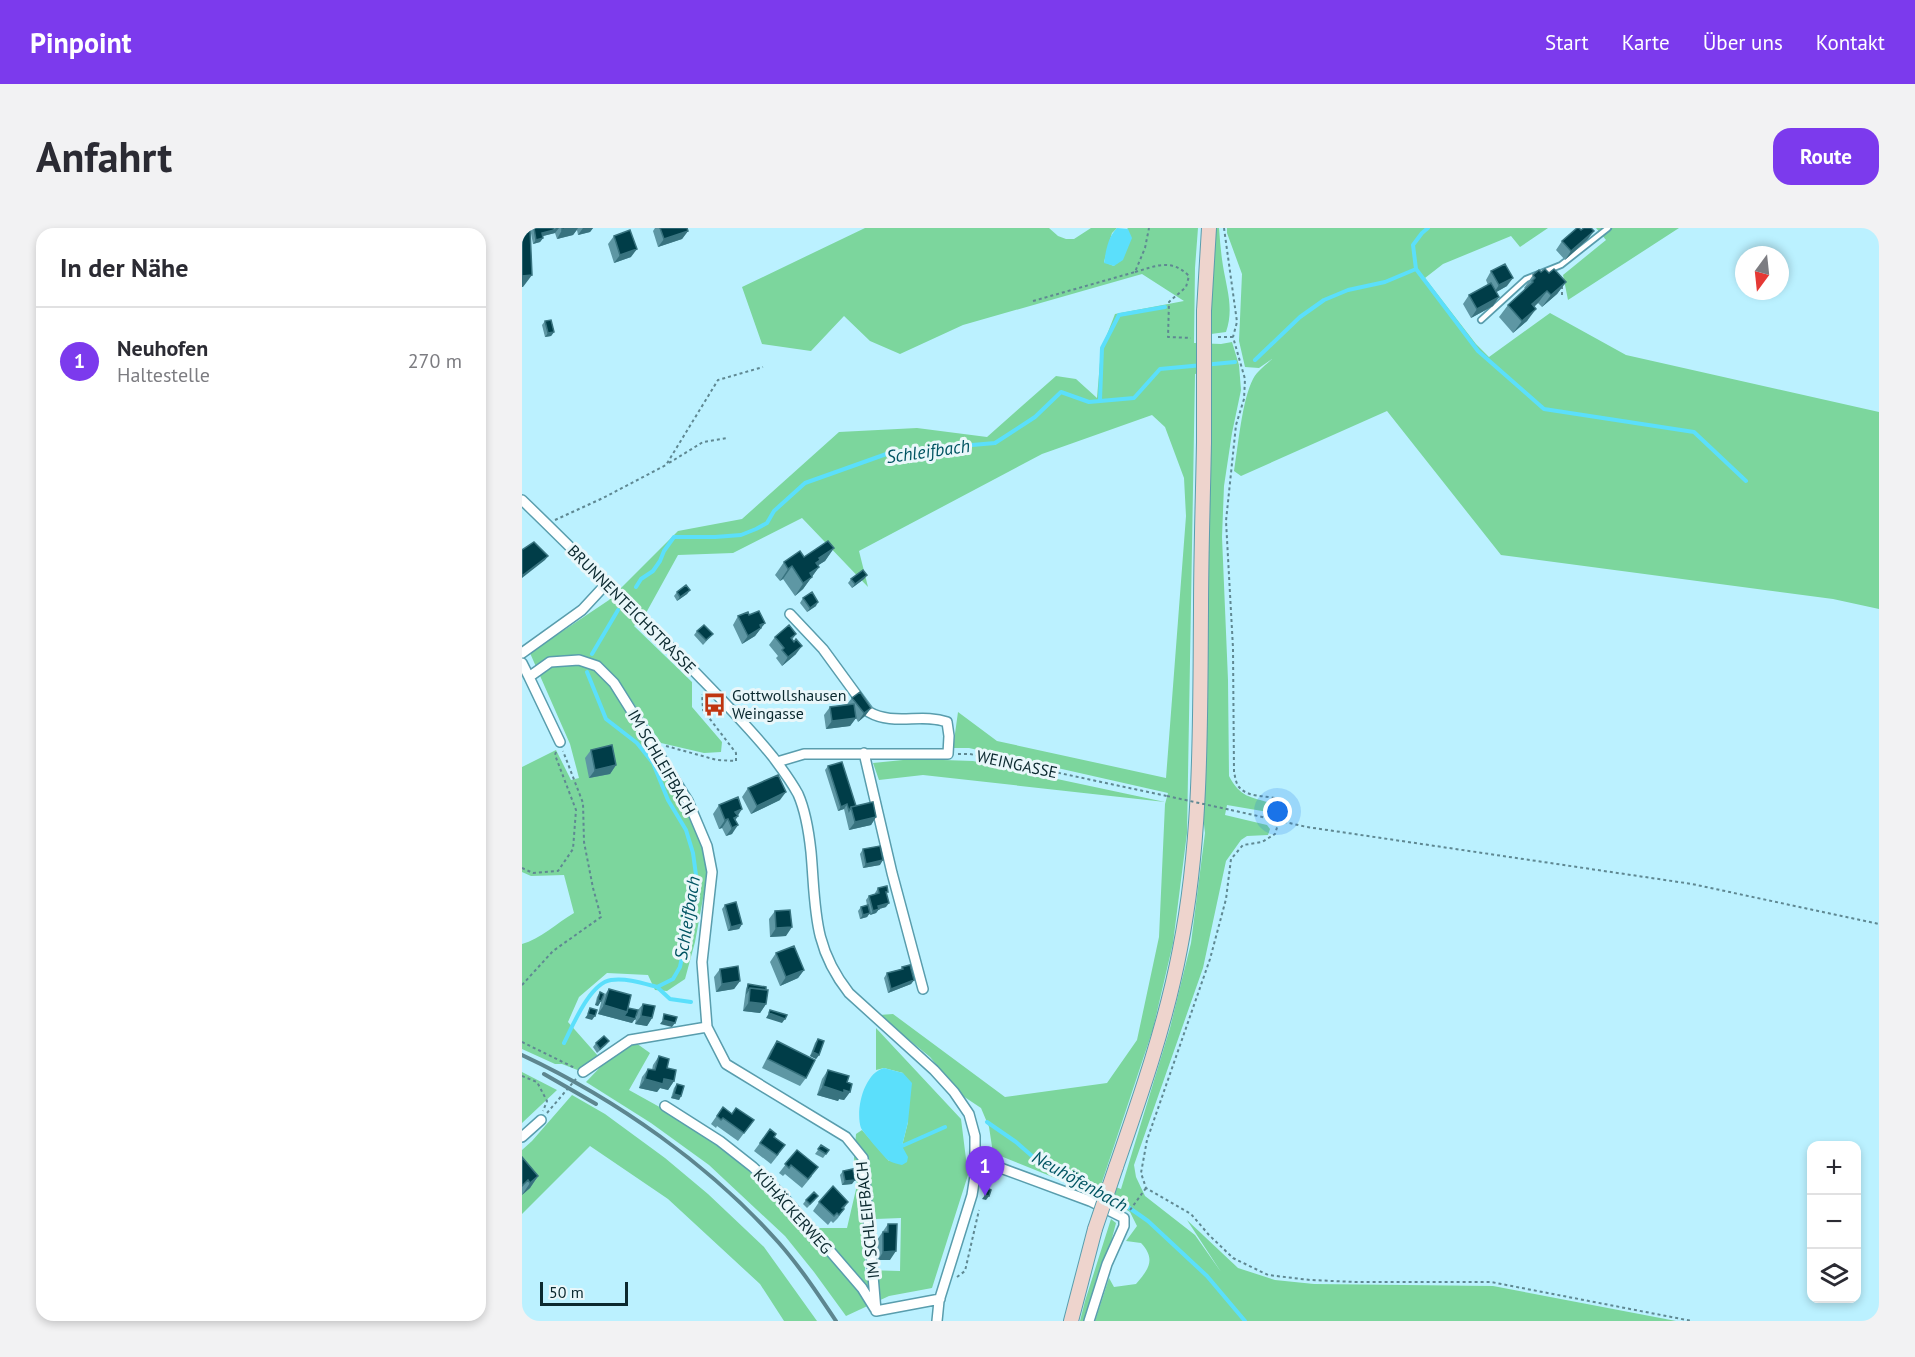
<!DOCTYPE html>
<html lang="de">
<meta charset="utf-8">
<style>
body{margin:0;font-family:"PT Sans",sans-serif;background:#f2f2f3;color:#2b2b33}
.controls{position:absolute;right:18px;bottom:18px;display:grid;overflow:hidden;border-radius:12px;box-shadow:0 3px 9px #0003}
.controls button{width:54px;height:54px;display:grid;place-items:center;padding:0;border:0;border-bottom:2px solid #e1e1e2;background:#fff;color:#2b2b33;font:30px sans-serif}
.compass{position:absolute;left:1213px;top:18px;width:54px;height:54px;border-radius:50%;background:#fff;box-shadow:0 3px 9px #0003;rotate:195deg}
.scale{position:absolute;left:18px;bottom:15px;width:88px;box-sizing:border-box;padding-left:6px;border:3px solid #0b292f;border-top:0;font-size:16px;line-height:21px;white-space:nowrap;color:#0b292f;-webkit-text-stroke:4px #e9f7fa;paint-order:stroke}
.you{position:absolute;left:756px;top:584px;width:21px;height:21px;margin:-15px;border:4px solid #fff;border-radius:50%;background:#1a73e8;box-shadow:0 0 0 9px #1a73e833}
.badge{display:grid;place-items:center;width:39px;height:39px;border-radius:50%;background:#7c3aed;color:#fff;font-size:20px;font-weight:700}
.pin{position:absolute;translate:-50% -50px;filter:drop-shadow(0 2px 3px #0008)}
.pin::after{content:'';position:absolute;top:32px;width:21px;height:18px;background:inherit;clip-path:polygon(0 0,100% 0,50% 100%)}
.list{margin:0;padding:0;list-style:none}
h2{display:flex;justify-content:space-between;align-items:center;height:78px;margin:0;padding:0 24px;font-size:26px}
h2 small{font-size:20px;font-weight:400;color:#7c7c81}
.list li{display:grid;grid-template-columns:39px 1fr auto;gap:18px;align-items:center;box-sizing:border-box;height:108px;padding:0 24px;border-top:2px solid #e1e1e2}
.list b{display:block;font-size:22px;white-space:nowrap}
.list p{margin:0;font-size:20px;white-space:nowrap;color:#7c7c81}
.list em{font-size:20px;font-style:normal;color:#7c7c81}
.icon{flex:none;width:33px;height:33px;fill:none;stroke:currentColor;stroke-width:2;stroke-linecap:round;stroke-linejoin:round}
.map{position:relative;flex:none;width:1357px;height:1093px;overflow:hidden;border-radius:18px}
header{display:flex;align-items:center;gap:36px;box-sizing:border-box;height:84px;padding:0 30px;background:#7c3aed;color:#fff}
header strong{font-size:28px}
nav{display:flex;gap:33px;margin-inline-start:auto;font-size:21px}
.intro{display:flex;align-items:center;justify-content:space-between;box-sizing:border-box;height:144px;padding:0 36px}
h1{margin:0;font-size:42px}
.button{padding:15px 27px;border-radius:18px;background:#7c3aed;color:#fff;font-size:21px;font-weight:700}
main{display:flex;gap:36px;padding:0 36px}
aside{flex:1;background:#fff;border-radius:18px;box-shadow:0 3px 9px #0003}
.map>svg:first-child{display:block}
</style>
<header>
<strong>Pinpoint</strong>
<nav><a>Start</a><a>Karte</a><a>Über uns</a><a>Kontakt</a></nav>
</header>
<div class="intro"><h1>Anfahrt</h1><a class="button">Route</a></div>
<main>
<aside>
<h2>In der Nähe<small></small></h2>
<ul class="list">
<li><span class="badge">1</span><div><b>Neuhofen</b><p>Haltestelle</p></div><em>270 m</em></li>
</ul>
</aside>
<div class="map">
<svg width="1357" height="1093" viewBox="0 0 1357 1093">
<rect width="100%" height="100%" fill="#bbf1ff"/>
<path fill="#7cd69d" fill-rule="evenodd" d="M343 0H527L536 8 544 11H552L569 0H595L590 5 582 34 592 38 606 1 605 0H676L673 40 672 115 699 116 710 114 717 137 719 162 710 205 702 258 700 309 706 452 707 548C718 569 728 569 749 575V580L746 584 705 577 703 587 745 597 748 601 746 607 725 608 719 612 704 633 681 740 612 937 614 949 623 968 673 1007 699 1044 665 992 716 1040 753 1052 792 1056 971 1058 1154 1093H573L587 1050 592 1059 614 1056C627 1041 634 1031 619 1015L604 1013 615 998 608 984 593 974 471 925 467 899 459 880 441 868 408 829 357 787 371 786 483 869 585 855 615 812 637 709 643 576 646 565 447 520H431L436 484 475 513 644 550 664 288 662 250 643 199 630 187 520 226 337 323 346 359 280 290 211 325 156 327 124 385 112 398 170 454V479L200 514 199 524 182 525 139 515 94 450 77 436 125 511 161 574 181 618 186 643 173 714 163 751 145 763 133 762 126 747 85 745 57 769 46 794 76 828 58 843 40 836H33L0 821V716C18 711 35 695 52 685L42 647 9 648 0 644V539L34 522 49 552 57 550 48 516 8 425 87 372 156 303 220 291 317 204 395 200 465 209 534 148 554 151 575 170 579 122 593 86 662 73 620 46 441 97 378 126 348 113 322 88 289 123 240 116 220 59ZM688 142 679 571 683 605 669 715 648 800 599 961 580 954 631 801 651 715 665 605 673 146Z
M691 0H697C698 13 699 26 701 38 705 62 712 81 704 104L689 106Z
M705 0H1026L998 19 989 8 921 36 903 50 954 116 967 129 1028 85 1104 127 1357 184V381L1311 371 979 327 865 183 719 248 712 243C716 219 720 172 731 151 735 143 744 137 750 131L737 140 723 139 717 113 720 46 705 5Z
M1074 0H1157L1046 72 1041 47 1084 12Z
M391 531 451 533 643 574 401 547 357 552 351 535Z
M354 800 439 891 446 947 410 1060 367 1068 324 1088 292 1044 263 1008 187 937 129 895 64 854 87 830 114 815 128 825 107 862 152 887 221 936 255 967 283 1000H325L335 957 332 930 334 906 340 902 367 933 380 918 386 894 381 845 362 840 354 842ZM379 990 378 1043 343 1042 344 1006 354 991Z
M0 844 35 862 0 895Z
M50 867 83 886 143 930 186 966 242 1019 295 1093H262L238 1056 146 971 68 918 0 986V922L10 913Z
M589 991 594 995 588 1018 575 1049 562 1093H558L563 1073Z"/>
<path fill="#5bdffb" d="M595 0 606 1 610 10 601 32 592 38 582 35C584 22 586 9 595 0Z
M362 840 381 845 390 855 386 894 380 918 386 929 385 934 380 937C376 936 370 935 366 932 362 929 341 904 339 900 333 882 342 845 362 840Z"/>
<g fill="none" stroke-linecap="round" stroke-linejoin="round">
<path stroke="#5bdffb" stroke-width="4" d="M894 41 956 123 1022 181 1172 204 1224 253
M733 132 778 89 802 72 826 62 863 54 894 41 891 17 900 5 906 0
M578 172 580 120 597 87 643 79
M114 359 119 351 131 343 138 333 142 323 152 309H193L219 307 234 301 245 295 252 283 283 255 370 224 473 215 513 189 539 164 567 174 612 170 638 141 713 134
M70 426 96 382
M135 759 148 771 169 774
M42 815C51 797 68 755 89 752 105 750 120 755 135 759L151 751 158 739 171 673 174 647 171 625 164 602 146 572 131 535 115 515 84 491 65 444
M465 894 494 914 510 928 582 963
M378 916 380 918 423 899
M589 967 626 993 685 1048 723 1093"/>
<defs>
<path id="service" d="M959 92 1004 51 1039 37 1086 0"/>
<path id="minor" d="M0 272C58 328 114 385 171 442 198 470 226 498 251 529 260 541 269 553 276 566 284 584 287 605 289 624 294 680 290 718 327 765L412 842 432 864 447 886 453 908V948L450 967 417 1073 415 1093
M0 425 60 382 85 355
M0 435 7 449 28 434 57 432 75 438 92 455 166 573 185 618 190 644 180 734 185 799 204 836 324 909 341 930 354 1083
M7 449 38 514
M342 525 370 645 401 761
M255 534 282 526H426L427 508 425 494C400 485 371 498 347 484L301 421 268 386
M61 844 108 812 185 799
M143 878 198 913 231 939 258 965 340 1060 353 1081
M0 909 19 892
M454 934 465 935 568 973 602 990V998L585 1036 567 1093
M354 1083 418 1071"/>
<path id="secondary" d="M682 83 687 0
M594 939C619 867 644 795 658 721 680 610 678 495 679 382 679 326 681 270 682 214
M549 1093 573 1001"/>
</defs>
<use href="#service" stroke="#599dad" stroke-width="8"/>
<use href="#minor" stroke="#599dad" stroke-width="12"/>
<use href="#secondary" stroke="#599dad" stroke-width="16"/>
<path stroke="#5f8892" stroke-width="2" stroke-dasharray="3 3" stroke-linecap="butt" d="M702 0 715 94 711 109 723 151 722 171 714 197 704 293 711 420 712 544C713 548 714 556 717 559 726 570 744 567 756 571L759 579 757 593 753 606 740 614 721 617 709 631 704 671 688 731 625 912 619 945 624 960 669 986 687 1007 711 1030 746 1047 788 1052 835 1054H969L1170 1093
M613 44C634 38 649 30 667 48L664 59 647 74 646 109 669 110
M1040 58V70
M511 73 613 44 623 20 627 0
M696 109H711
M147 235 181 214 205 210
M33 292 81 270 144 237 196 152 241 139
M144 518 195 532 214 533V525L181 482 180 466
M436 526H448L645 568
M709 582 785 599 1170 656 1357 696
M0 640 11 645 36 643 51 621 54 582 33 527 34 524
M0 757 31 723 79 689 71 660 62 614 61 575 41 523
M0 814 53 840
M0 848 15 854 25 873 21 883
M25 885 54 851
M608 982 624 960
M435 1049 443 1043 457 982"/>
<use href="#service" stroke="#fff" stroke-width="4.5"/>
<use href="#minor" stroke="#fff" stroke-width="9"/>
<use href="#secondary" stroke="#eed4cd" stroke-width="14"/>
<path stroke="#5d868f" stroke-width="4" d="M0 827C94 871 188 937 257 1015 278 1039 296 1066 314 1093
M22 846 74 876"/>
<defs>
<path id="secondary-bridge" d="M682 214V83
M573 1001 594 939"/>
</defs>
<use href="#secondary-bridge" stroke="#599dad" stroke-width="16" stroke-linecap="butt"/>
<path stroke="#5f8892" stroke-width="2" stroke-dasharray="3 3" stroke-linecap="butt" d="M645 568 709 582"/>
<use href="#secondary-bridge" stroke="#eed4cd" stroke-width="14"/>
</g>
<path fill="#5e97a4" d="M8 0H71L68 4 56 7 55 2 51 7 35 11 33 5 21 8V10L18 14 11 16Z
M133 0H165L166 3 160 11 136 19 131 3Z
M92 8 109 29 92 35 86 16Z
M1066 11 1043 32 1034 22 1040 13Z
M969 43 985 58 974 64 971 78 949 90 941 76 947 67 966 57 964 52Z
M1019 44 1027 45 1044 54 1035 66 1020 79 1016 75 1012 79 1005 93 991 105 977 89 986 77 1003 61 1002 60 1011 47Z
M23 93 32 104 29 108 23 109 20 97Z
M312 320 303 333 296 337 297 339 281 361 273 368 261 351 258 353 253 347 262 334 282 329Z
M345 347 342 351 330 360 326 355 329 351Z
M168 362 165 366 155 373 152 368 155 364Z
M281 370 294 378 285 384 278 375Z
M227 387 243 395 233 408 220 416 211 397 216 388Z
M175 403 191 406 181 417 172 407Z
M274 406 270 412 274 426 260 438 254 430 256 428 247 417 253 409Z
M330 470 349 480 343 488 336 494 334 490 328 498 304 501 302 487 308 479 325 476Z
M69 522 94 537 88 546 67 550 63 530Z
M306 538 334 578 354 589 349 597 327 602 322 581 316 583 303 542Z
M226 560 258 572 229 586 220 569Z
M197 577 216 588 213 592 210 606 204 608 200 600 197 601 191 586Z
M341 621 358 637 341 640 338 626Z
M356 660 364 666V679L357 681 354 685 348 687 347 685 345 689 338 691 336 683 339 679 345 677 344 672 347 668 353 666V665Z
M203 677 220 696 217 701 206 703 200 681Z
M253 683 264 708 248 709 247 691Z
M254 725 282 742 276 750 258 758 248 734Z
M380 739 392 752 389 756 366 765 362 750 365 745 379 741Z
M198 741 218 753 212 761 194 764 192 749Z
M226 756 244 776 238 785 221 783 224 761Z
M87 761 106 780 115 783 121 776 130 790 125 798 113 796 115 786 113 791 110 795 76 786 80 771 76 778 73 777 75 769 78 764 81 769Z
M296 811 297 827 294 831 288 828 293 815Z
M87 813 84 817 75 825 71 819 74 815Z
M255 813 284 850 278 858 240 840 249 822Z
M137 828 145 840 152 853 146 862 138 860 135 864 117 860 120 849 126 841 130 842 131 837Z
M306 842 325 854 328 864 322 872 317 871 316 873 295 867 300 851Z
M155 856 159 868 157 872 149 870 152 860Z
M201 879 210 886 232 892 216 913 195 898 194 900 189 896Z
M252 909 257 926 249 936 232 923 238 915Z
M275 922 290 948 280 960 263 946 261 948 257 945Z
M296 922H307L301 930 293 926Z
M0 929 16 948 8 960 0 967Z
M321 943 330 956 320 957 318 947Z
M284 972H293L285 980 281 976Z
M297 974H326L316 990 311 995 309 993 306 997 291 983Z
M366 996 368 1032H356L355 1012Z"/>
<path fill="#38737f" d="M34 0H37L33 5 17 9 20 5 32 2Z
M51 0H56L51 7 35 11 40 2Z
M61 0H71L68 4 56 7Z
M166 3 160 11 136 19 142 11Z
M1072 3 1066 11 1043 32 1049 23Z
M21 10 18 14 11 16 14 12Z
M115 21 109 29 92 35 98 27Z
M10 47 1 59H0V48Z
M991 50 985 58 971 66 977 57Z
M1044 54 1035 66 1020 79 1029 67Z
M1025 63 1016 75 1001 89 1010 76Z
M977 69 971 78 949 90 955 81Z
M1014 81 1005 93 991 105 1000 93Z
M32 104 29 108 23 109 26 105Z
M312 320 303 333 292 340 289 344 297 330Z
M26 328 23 332 0 350V348Z
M270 338 261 351 258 353 266 341Z
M297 339 281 361 273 368 288 345Z
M345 347 342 351 330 360 333 356Z
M168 362 165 366 155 373 158 369Z
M296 374 294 378 285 384 288 380Z
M243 395 233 408 220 416 226 408 238 397Z
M280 418 274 426 260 438 266 429Z
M349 480 343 488 336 494 342 485Z
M334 490 328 498 304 501 310 493Z
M94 537 88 546 67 550 73 542Z
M264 564 258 572 229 586 235 578Z
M325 576 322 581 316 583 319 579Z
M220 581 215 589 216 588 210 597 213 584Z
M354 589 349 597 327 602 333 594Z
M206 591 200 600 197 601 203 592Z
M216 597 210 606 204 608 210 600Z
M361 632 358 637 341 640 344 636Z
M367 675 364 679 357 681 354 685 348 687 356 678Z
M348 685 345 689 338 691 341 687Z
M220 696 217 701 206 703 209 699Z
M270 699 264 708 248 709 254 700Z
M282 742 276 750 258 758 264 749Z
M392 752 389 756 366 765 369 761Z
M218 753 212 761 194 764 200 756Z
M76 772 79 773 76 778 73 777Z
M227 774 244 776 238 785 221 783Z
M82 777 105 784 113 791 110 795 76 786Z
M247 785 263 791 260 795 244 790Z
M66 786 73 788 70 792 63 790Z
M119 788 130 790 125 798 113 796Z
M141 792 153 795 150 799 138 796Z
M291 824 297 827 294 831 288 828Z
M123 851H142L152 853 146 862 138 860 135 864 117 860Z
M301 858 328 864 322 872 317 871 316 873 295 867Z
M152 866 159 868 157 872 149 870Z
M16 948 8 960 0 967 8 955Z
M333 952 330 956 320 957 323 953Z
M463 967 467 968 464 972 460 971Z
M374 1023 368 1032H356L361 1024Z"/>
<path fill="#003d48" stroke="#38737f" stroke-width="1.5" d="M0 0H8L10 47 0 48Z
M12 0H31L32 2 20 5 21 10 14 12Z
M40 0H51L40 2Z
M138 0H165L166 3 142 11Z
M1055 0H1057L1059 2 1062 0H1069L1072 3 1049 23 1040 13Z
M108 2 115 21 98 27 92 8Z
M983 36 991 50 977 57 969 43Z
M1023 41 1027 45 1032 41 1044 54 1029 67 1025 63 1010 76 1014 81 1000 93 986 77 1011 54 1010 53 1013 50 1011 47 1017 42 1019 44Z
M969 55 977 69 955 81 947 67Z
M29 92 32 104 26 105 23 93Z
M306 313 312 320 297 330 298 332 294 335 297 339 288 345 290 349 281 355 270 338 266 341 262 334 278 323 282 329Z
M12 314 26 328 0 348V322Z
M341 342 345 347 333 356 329 351Z
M164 357 168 362 158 369 155 364Z
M290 364 296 374 288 380 281 370Z
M237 383 243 395 238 397 239 400 226 408 216 388 226 384 227 387Z
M182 397 191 406 184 412 175 403Z
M267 397 274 406 269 410 272 414 274 411 280 418 266 429 260 422 262 420 253 409Z
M338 464 349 480 342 485 330 470Z
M332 476 334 490 310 493 308 479Z
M90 517 94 537 73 542 69 522Z
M320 534 334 578 329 579 327 583 325 576 319 579 306 538Z
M256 547 264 564 235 578 226 560Z
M216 569 220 581 213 584 216 588 212 590 216 597 210 600 206 591 203 592 197 577Z
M351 574 354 589 333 594 329 579Z
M358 618 361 632 344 636 341 621Z
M365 658 366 664H364L367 675 356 678 357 681 351 683 347 668 357 665 356 660Z
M214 674 220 696 209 699 203 677Z
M346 677 348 685 341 687 339 679Z
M268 682 270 699 254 700 253 683Z
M272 718 282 742 264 749 254 725Z
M388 737 392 752 369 761 365 745 381 741 380 739Z
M216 738 218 753 200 756 198 741Z
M226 756 244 759V762L228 760 225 764Z
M228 760 246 762 244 776 227 774Z
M87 761 109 767 105 784 82 777Z
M78 764 82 766 79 773 76 772Z
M121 776 133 778 130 790 119 788Z
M68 780 75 782 73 788 66 786Z
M106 780 116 782 113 791 102 788 105 784Z
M248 782 265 787 263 791 247 785Z
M142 786 155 789 153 795 141 792Z
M82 808 87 813 78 821 74 815Z
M296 811 302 813 297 827 291 824Z
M255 813 293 832 284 850 246 831Z
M137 828 147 831 145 840 154 842 152 853 142 851 141 856 123 851 126 841 133 842Z
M306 842 327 848 325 854 330 856 328 864 322 862V865L301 858Z
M155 856 162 858 159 868 152 866Z
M201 879 210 886 214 880 232 892 222 905 201 890 199 892 195 888Z
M248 901 254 906 252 909 263 917 255 927 238 915Z
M299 917 307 922 304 926 296 921Z
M275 922 296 939 286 951 269 937 267 940 263 936Z
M0 929 16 948 8 955 6 952 0 958Z
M331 941 333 952 323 953 321 943Z
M311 958 326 974 320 980 322 981 317 987 315 985 312 988 297 974Z
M465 960 469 962 467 968 463 967Z
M292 964 296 968 288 976 284 972Z
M366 996H375L374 1023 361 1024V1004H366Z"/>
<defs>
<symbol id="bus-bare" viewBox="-9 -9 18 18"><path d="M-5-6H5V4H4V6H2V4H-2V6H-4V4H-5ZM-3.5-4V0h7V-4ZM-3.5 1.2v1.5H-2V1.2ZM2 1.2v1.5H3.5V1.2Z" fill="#bf350f" stroke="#e9f7fa" stroke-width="2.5" paint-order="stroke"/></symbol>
</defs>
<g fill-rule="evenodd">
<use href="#bus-bare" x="176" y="460" width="33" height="33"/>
</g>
<g text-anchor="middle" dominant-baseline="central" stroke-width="6" stroke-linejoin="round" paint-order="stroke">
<g font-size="16" fill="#0b292f" stroke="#e9f7fa">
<text transform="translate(110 381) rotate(45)">BRUNNENTEICHSTRASSE</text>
<text transform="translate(140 534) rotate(60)">IM SCHLEIFBACH</text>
<text transform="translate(495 536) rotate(12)">WEINGASSE</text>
<text transform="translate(271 983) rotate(48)">KÜHÄCKERWEG</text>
<text transform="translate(345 992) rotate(-96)">IM SCHLEIFBACH</text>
</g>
<g font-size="16" fill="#0b292f" stroke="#e9f7fa" text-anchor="start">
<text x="210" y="467">Gottwollshausen<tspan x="210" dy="18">Weingasse</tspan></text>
</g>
<g font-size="18" font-style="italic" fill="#005462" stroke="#e9f7fa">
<text transform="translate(406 223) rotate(-8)">Schleifbach</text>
<text transform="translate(165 690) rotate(-81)">Schleifbach</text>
<text transform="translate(558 953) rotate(29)">Neuhöfenbach</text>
</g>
</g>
</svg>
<div class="controls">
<button>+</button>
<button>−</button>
<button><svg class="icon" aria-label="layers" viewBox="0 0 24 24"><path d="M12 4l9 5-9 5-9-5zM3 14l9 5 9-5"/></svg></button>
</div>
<svg class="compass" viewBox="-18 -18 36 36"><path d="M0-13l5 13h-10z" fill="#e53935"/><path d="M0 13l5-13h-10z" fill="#7c7c81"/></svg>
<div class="scale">50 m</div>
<div class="you"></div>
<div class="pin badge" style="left:463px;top:968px">1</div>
</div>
</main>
